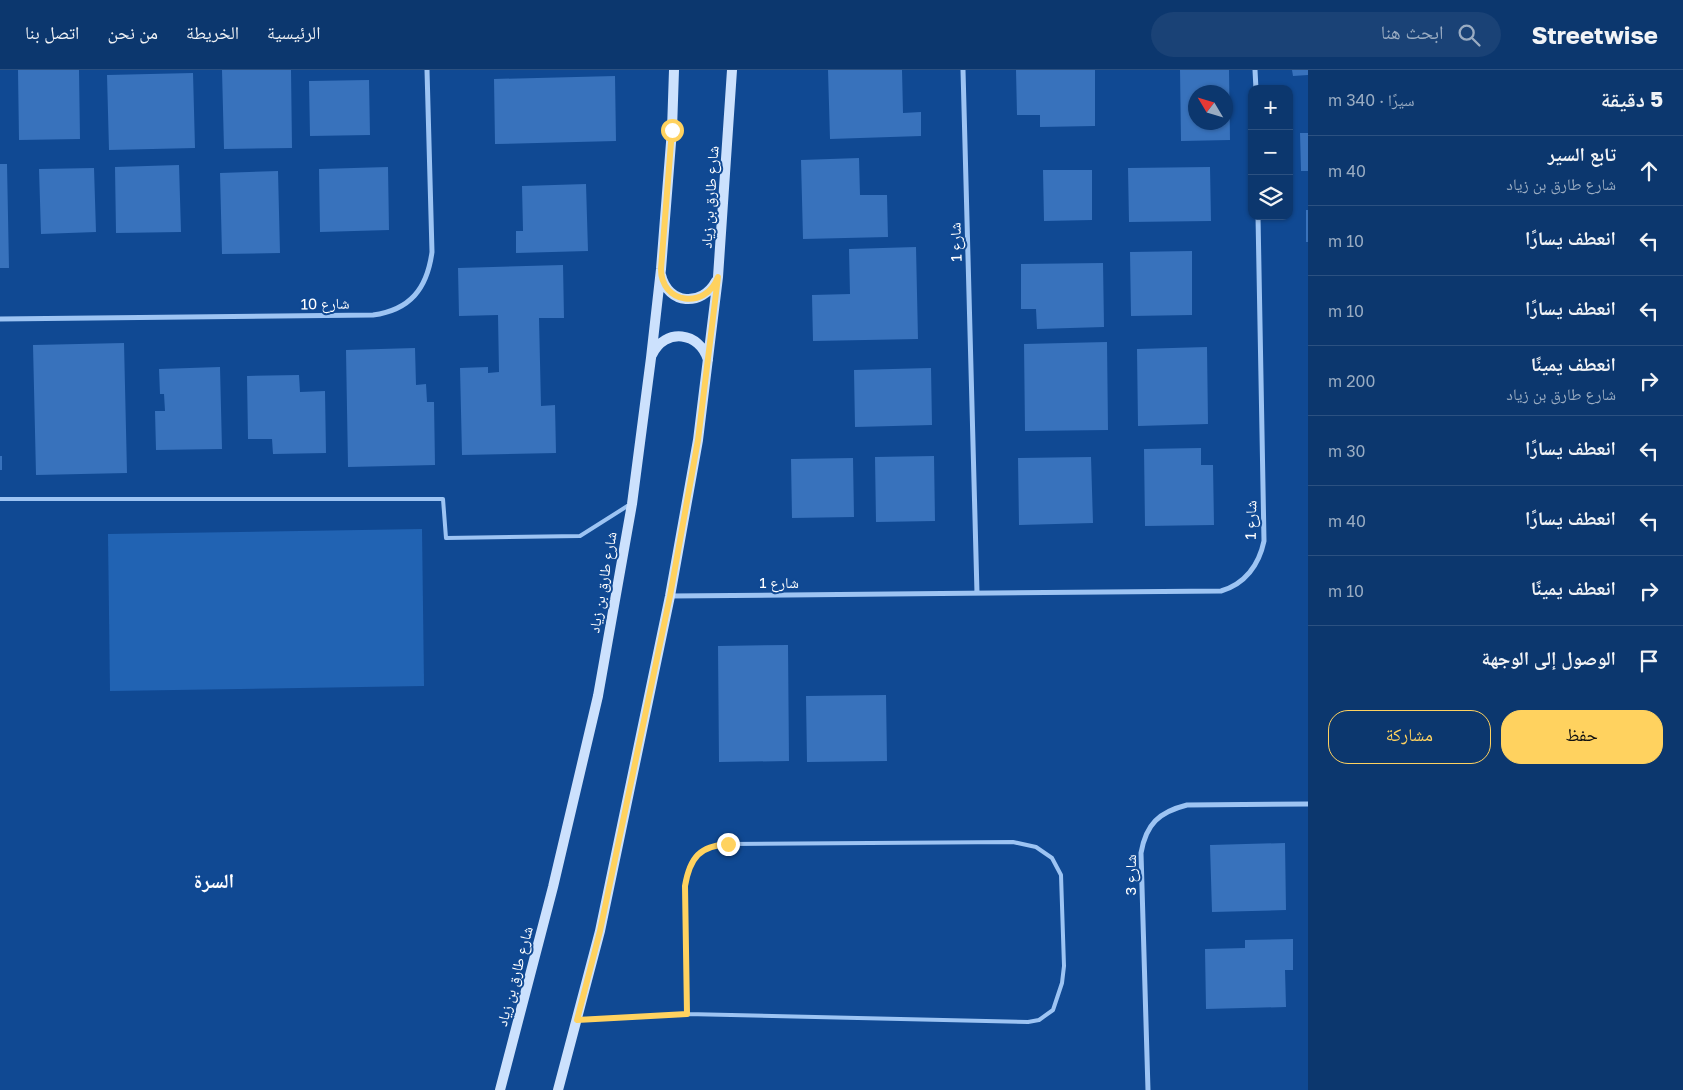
<!DOCTYPE html>
<html lang="ar">
<meta charset="utf-8">
<style>
body{margin:0;font-family:"Golos Text","Noto Naskh Arabic",sans-serif;background:#1a4276;color:#f1f3f6;direction:rtl}
.controls{position:absolute;right:15px;top:15px;display:grid;overflow:hidden;border-radius:10px;box-shadow:0 1px 4px #0004}
.controls button{width:45px;height:45px;display:grid;place-items:center;padding:0;border:0;border-bottom:1px solid #2c5181;background:#0c376e;color:#f1f3f6;font:25px sans-serif}
.compass{position:absolute;left:1188px;top:15px;width:45px;height:45px;border-radius:50%;background:#0c376e;box-shadow:0 1px 4px #0004;rotate:308deg}
.stop{position:absolute;width:15px;height:15px;margin:-11px;border:4px solid #ffd25f;border-radius:50%;background:#fff}
.stop.end{background:#ffd25f;border-color:#fff;box-shadow:0 1px 5px #0008}
.list{margin:0;padding:0;list-style:none}
h2{display:flex;justify-content:space-between;align-items:center;height:65px;margin:0;padding:0 20px;font-size:21px}
h2 small{font-size:16px;font-weight:400;color:#9aacc2}
.list li{display:grid;grid-template-columns:32px 1fr auto;gap:15px;align-items:center;box-sizing:border-box;height:70px;padding:0 20px;border-top:1px solid #2c5181}
.list b{display:block;font-size:19px;white-space:nowrap}
.list p{margin:0;font-size:16px;white-space:nowrap;color:#9aacc2}
.list em{font-size:16px;font-style:normal;color:#9aacc2}
.actions{display:flex;gap:10px;padding:15px 20px}
.actions a{flex:1;padding:11px 0;border:1px solid #ffd25f;border-radius:20px;text-align:center;font-size:18px;color:#ffd25f}
.actions .main{background:#ffd25f;color:#111}
.icon{flex:none;width:28px;height:28px;fill:none;stroke:currentColor;stroke-width:2;stroke-linecap:round;stroke-linejoin:round}
.map{position:relative;flex:none;width:1308px;height:1020px;overflow:hidden;direction:ltr}
header{display:flex;align-items:center;gap:30px;box-sizing:border-box;height:70px;padding:0 25px;background:#0c376e;border-bottom:1px solid #2c5181}
header strong{font-size:24px}
nav{display:flex;gap:28px;margin-inline-start:auto;font-size:18px}
.search{width:350px;height:45px;background:#1a4276;display:flex;align-items:center;gap:12px;box-sizing:border-box;padding:0 18px;border-radius:28px;color:#9aacc2;font-size:19px}
main{display:flex}
aside{flex:1;background:#0c376e}
.map>svg:first-child{display:block}
</style>
<header>
<strong>Streetwise</strong>
<div class="search"><svg class="icon" aria-label="search" viewBox="0 0 24 24"><circle cx="10" cy="10" r="6"/><path d="M15 15l6 6"/></svg>ابحث هنا</div>
<nav><a>الرئيسية</a><a>الخريطة</a><a>من نحن</a><a>اتصل بنا</a></nav>
</header>
<main>
<aside>
<h2>5 دقيقة<small>سيرًا · 340 m</small></h2>
<ul class="list">
<li><svg class="icon" aria-label="ahead" viewBox="0 0 24 24"><path d="M12 20V5M6 11l6-6 6 6"/></svg><div><b>تابع السير</b><p>شارع طارق بن زياد</p></div><em>40 m</em></li>
<li><svg class="icon" aria-label="left" viewBox="0 0 24 24"><path d="M17 20v-9H6M10 6l-5 5 5 5"/></svg><div><b>انعطف يسارًا</b></div><em>10 m</em></li>
<li><svg class="icon" aria-label="left" viewBox="0 0 24 24"><path d="M17 20v-9H6M10 6l-5 5 5 5"/></svg><div><b>انعطف يسارًا</b></div><em>10 m</em></li>
<li><svg class="icon" aria-label="right" viewBox="0 0 24 24"><path d="M7 20v-9h11M14 6l5 5-5 5"/></svg><div><b>انعطف يمينًا</b><p>شارع طارق بن زياد</p></div><em>200 m</em></li>
<li><svg class="icon" aria-label="left" viewBox="0 0 24 24"><path d="M17 20v-9H6M10 6l-5 5 5 5"/></svg><div><b>انعطف يسارًا</b></div><em>30 m</em></li>
<li><svg class="icon" aria-label="left" viewBox="0 0 24 24"><path d="M17 20v-9H6M10 6l-5 5 5 5"/></svg><div><b>انعطف يسارًا</b></div><em>40 m</em></li>
<li><svg class="icon" aria-label="right" viewBox="0 0 24 24"><path d="M7 20v-9h11M14 6l5 5-5 5"/></svg><div><b>انعطف يمينًا</b></div><em>10 m</em></li>
<li><svg class="icon" aria-label="arrive" viewBox="0 0 24 24"><path d="M6 21V4h12l-3 4 3 4H6"/></svg><div><b>الوصول إلى الوجهة</b></div></li>
</ul>
<div class="actions"><a class="main">حفظ</a><a>مشاركة</a></div>
</aside>
<div class="map">
<svg width="1308" height="1020" viewBox="0 0 1308 1020">
<rect width="100%" height="100%" fill="#104993"/>
<path fill="#2163b3" d="M422 459 424 616 110 621 108 464Z"/>
<path fill="#3872bc" fill-rule="evenodd" d="M18 0H79L80 69 19 70Z
M222 0H291L292 78 224 79Z
M828 0H902L903 43 921 42V66L830 69Z
M1016 0H1095V56L1040 57V45H1017Z
M1180 0H1229L1230 70 1181 71ZM1196 22H1226V52H1196Z
M1292 0H1308V5L1293 6Z
M193 3 195 78 109 80 107 5Z
M615 6 616 71 495 74 494 9Z
M369 10 370 65 310 66 309 11Z
M1300 63H1308V101H1301Z
M859 88 860 125H887L888 167 803 169 801 90Z
M0 94H7L9 198H0Z
M179 95 181 162 116 163 115 97Z
M388 97 389 160 320 162 319 99Z
M1210 97 1211 151 1129 152 1128 98Z
M94 98 96 162 41 164 39 99Z
M1043 100H1092V150L1044 151Z
M278 101 280 183 222 184 220 103Z
M586 114 588 181 516 183V161H523L522 116Z
M1306 140H1308V172H1306Z
M916 177 918 269 813 271 812 225 850 224 849 179Z
M1192 181V245L1131 246 1130 182Z
M1103 193 1104 257 1037 259 1036 239H1021V194Z
M563 195 564 248H539L541 336 555 335 556 383 462 385 460 298 488 297V303L499 302 498 245 459 246 458 198Z
M1107 272 1108 360 1025 361 1024 274Z
M124 273 127 403 36 405 33 275Z
M1207 277 1208 354 1138 356 1137 279Z
M415 278 416 315 426 314 427 332H434L435 395 348 397 346 280Z
M220 297 222 379 156 380 155 341H165L164 324H160L159 299Z
M931 298 932 355 855 357 854 300Z
M299 305 300 322 325 321 326 383 273 384 272 369H248L247 306Z
M1201 378V395H1213L1214 455 1145 456 1144 379Z
M0 386H2V400H0Z
M934 386 935 451 876 452 875 387Z
M1091 387 1093 453 1019 455 1018 388Z
M853 388 854 447 792 448 791 389Z
M788 575 789 691 719 692 718 576Z
M886 625 887 691 807 692 806 626Z
M1285 773 1286 840 1212 842 1210 775Z
M1293 869V900H1285L1286 937 1206 939 1205 879 1245 878V870Z"/>
<g fill="none" stroke-linecap="round" stroke-linejoin="round">
<path stroke="#9dc4f3" stroke-width="4" d="M0 429H443L446 468 580 466 629 435
M577 950 687 944 1028 952 1039 950 1053 940 1062 913 1064 896 1061 805 1052 788 1036 777 1013 772 728 774C699 776 690 787 685 816L687 944"/>
<path stroke="#9dc4f3" stroke-width="5" d="M963 0 977 523
M1255 0 1256 19
M0 249 373 245C410 240 427 219 432 182L427 0
M670 526 1221 521C1245 514 1259 495 1264 471L1258 146
M1148 1020 1141 783C1146 754 1159 742 1187 735L1308 734"/>
<path stroke="#cce1fd" stroke-width="10" d="M661 205C668 235 702 237 716 211
M652 285C665 257 700 262 708 290
M500 1020 553 817 598 626 632 434 651 288 661 199 672 60 674 0
M558 1020 600 861 670 526 698 370 718 207 732 0"/>
</g>
<g fill="none" stroke-linecap="round" stroke-linejoin="round">
<path stroke="#ffd25f" stroke-width="6" d="M672 60 661 199C661 234 706 240 718 207L698 370 670 526 600 861 577 950 687 944 685 816C690 787 700 776 728 774"/>
</g>
<g text-anchor="middle" dominant-baseline="central" stroke-width="4" stroke-linejoin="round" paint-order="stroke">
<g font-size="15" fill="#fff" stroke="#104993">
<text transform="translate(709 127) rotate(-86)">شارع طارق بن زياد</text>
<text transform="translate(955 172) rotate(-92)">شارع 1</text>
<text transform="translate(325 233) rotate(-1)">شارع 10</text>
<text transform="translate(1250 450) rotate(-89)">شارع 1</text>
<text transform="translate(602 512) rotate(-80)">شارع طارق بن زياد</text>
<text x="779" y="512">شارع 1</text>
<text transform="translate(1130 805) rotate(-90)">شارع 3</text>
<text transform="translate(514 906) rotate(-75)">شارع طارق بن زياد</text>
</g>
<g font-size="20" font-weight="bold" fill="#fff" stroke="#104993">
<text x="214" y="810">السرة</text>
</g>
</g>
</svg>
<div class="controls">
<button>+</button>
<button>−</button>
<button><svg class="icon" aria-label="layers" viewBox="0 0 24 24"><path d="M12 4l9 5-9 5-9-5zM3 14l9 5 9-5"/></svg></button>
</div>
<svg class="compass" viewBox="-18 -18 36 36"><path d="M0-13l5 13h-10z" fill="#e53935"/><path d="M0 13l5-13h-10z" fill="#9aacc2"/></svg>
<div class="stop" style="left:672px;top:60px"></div>
<div class="stop end" style="left:728px;top:774px"></div>
</div>
</main>
